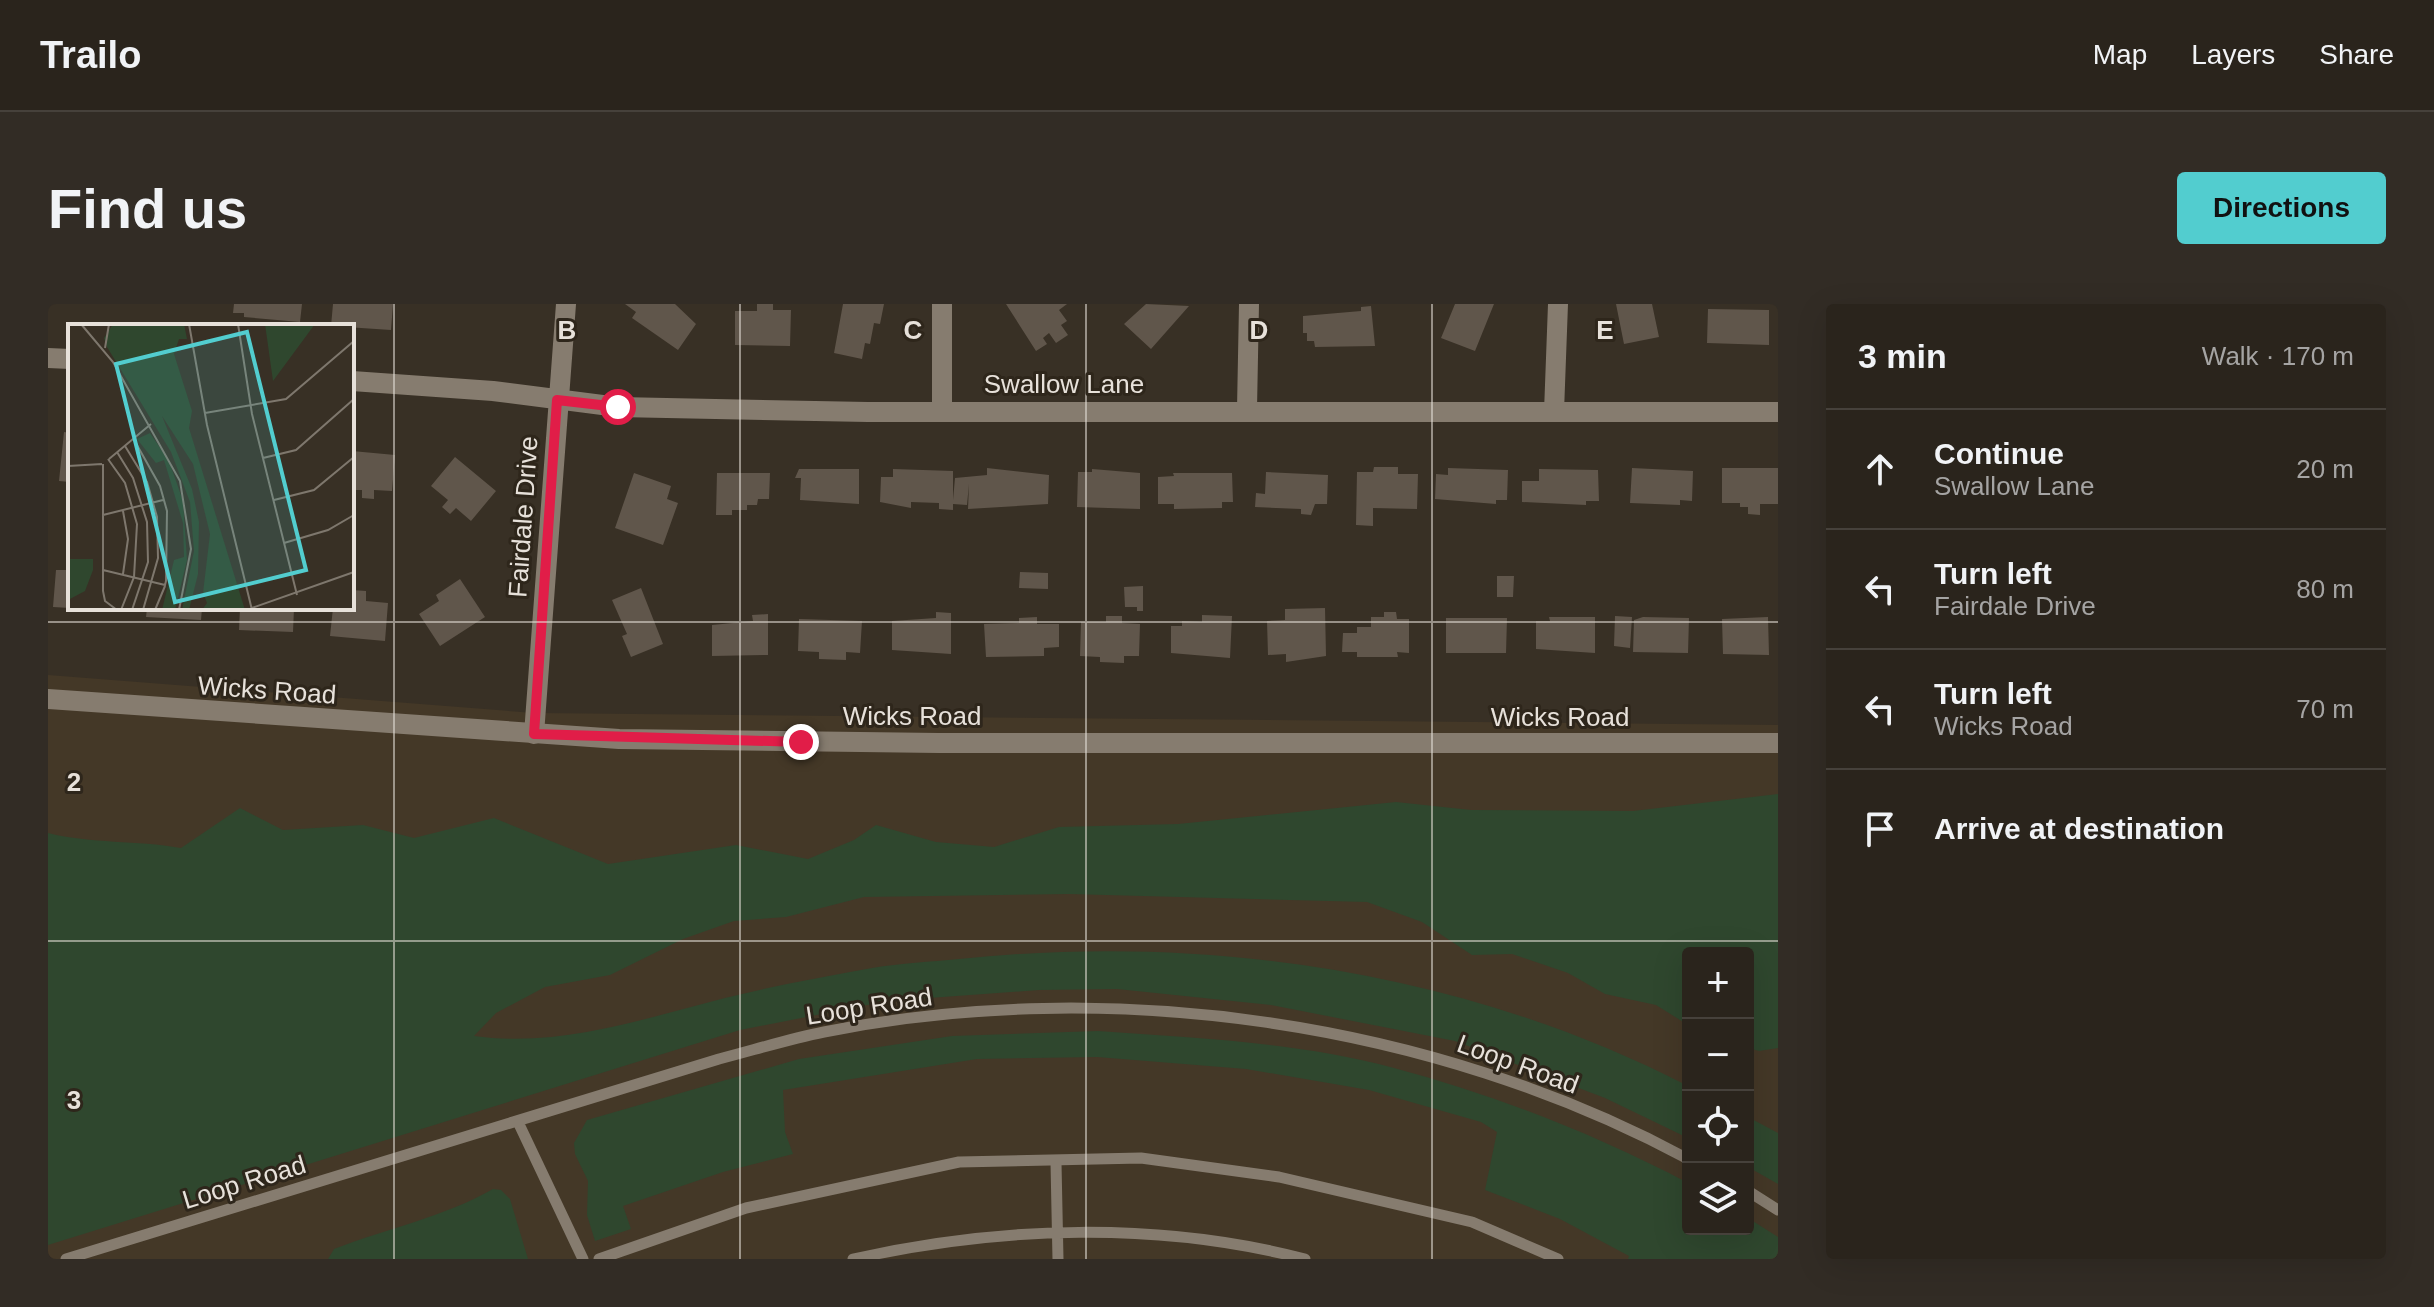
<!DOCTYPE html>
<meta charset="utf-8">
<style>
body{margin:0;font-family:Arial,sans-serif;background:#322c25;color:#f1f3f6}
.controls{position:absolute;right:24px;bottom:24px;display:grid;overflow:hidden;border-radius:8px;box-shadow:0 8px 32px #0002}
.controls button{width:72px;height:72px;display:grid;place-items:center;padding:0;border:0;border-bottom:2px solid #46413b;background:#2a241c;color:#f1f3f6;font:40px sans-serif}
.stop{position:absolute;width:24px;height:24px;margin:-18px;border:6px solid #e11d48;border-radius:50%;background:#fff}
.stop.end{background:#e11d48;border-color:#fff;box-shadow:0 2px 8px #0008}
.list{margin:0;padding:0;list-style:none}
h2{display:flex;justify-content:space-between;align-items:center;height:104px;margin:0;padding:0 32px;font-size:34px}
h2 small{font-size:26px;font-weight:400;color:#a5a4a3}
.list li{display:grid;grid-template-columns:52px 1fr auto;gap:24px;align-items:center;box-sizing:border-box;height:120px;padding:0 32px;border-top:2px solid #46413b}
.list b{display:block;font-size:30px;white-space:nowrap}
.list p{margin:0;font-size:26px;white-space:nowrap;color:#a5a4a3}
.list em{font-size:26px;font-style:normal;color:#a5a4a3}
.icon{flex:none;width:44px;height:44px;fill:none;stroke:currentColor;stroke-width:2;stroke-linecap:round;stroke-linejoin:round}
.map{position:relative;flex:none;width:1730px;height:955px;overflow:hidden;border-radius:8px}
header{display:flex;align-items:center;gap:48px;box-sizing:border-box;height:112px;padding:0 40px;background:#2a241c;border-bottom:2px solid #46413b}
header strong{font-size:38px}
nav{display:flex;gap:44px;margin-inline-start:auto;font-size:28px}
.intro{display:flex;align-items:center;justify-content:space-between;box-sizing:border-box;height:192px;padding:0 48px}
h1{margin:0;font-size:56px}
.button{padding:20px 36px;border-radius:8px;background:#52cdcf;color:#111;font-size:28px;font-weight:700}
main{display:flex;gap:48px;padding:0 48px}
aside{flex:1;background:#2a241c;border-radius:8px;box-shadow:0 8px 32px #0002}
.map>svg:first-child{display:block}
</style>
<header>
<strong>Trailo</strong>
<nav><a>Map</a><a>Layers</a><a>Share</a></nav>
</header>
<div class="intro"><h1>Find us</h1><a class="button">Directions</a></div>
<main>
<div class="map">
<svg width="1730" height="955" viewBox="0 0 1730 955">
<rect width="100%" height="100%" fill="#383025"/>
<path fill="#443827" fill-rule="evenodd" d="M0 371 486 409 1730 421V955H0ZM1640 649H1700V925H1640Z"/>
<path fill="#2f472e" d="M1730 490V744L1711 747 1700 744V649H1640V721L1608 701 1557 690 1520 669 1464 650 1424 651 1374 618 1319 598 1021 590 816 593 738 613 686 617 635 635 562 671 497 683 448 709 426 732C512 744 594 715 677 694 725 682 775 673 824 664 853 659 882 658 911 655 1159 629 1417 667 1640 782V834L1557 794 1407 737 1223 701 1069 685 991 686 840 697 692 726 0 941V529C44 540 88 536 133 544L192 504 235 526 315 521 366 534 446 514 560 560 688 541 760 555 806 536 828 521 888 538 946 543 1011 523 1130 520 1348 498 1423 506 1585 507Z
M1050 727C1148 734 1250 738 1346 764 1447 791 1547 830 1640 879V925H1700V914L1730 933V955H1580L1581 952 1512 915 1437 886 1449 828 1433 818 1321 786 1198 765 1049 753 929 755 735 786 737 828 745 850 675 868 575 902 583 925 547 937 539 911 540 877 527 850 526 839 539 816 751 755 904 732Z
M1700 813 1730 829V880L1700 863Z
M445 885 453 886 462 895 480 955H280L286 945C340 924 396 913 445 885Z"/>
<path fill="#60564b" d="M186 0H254L252 18 196 13V9H185Z
M285 0H345L343 26 283 22Z
M577 0H627L648 20 630 46 584 14 588 8Z
M709 0H725V6H743L742 42 687 41V7H709Z
M795 0H836L832 20 826 19 822 40 817 39 814 55 786 49Z
M958 0H1019L1011 6 1019 17 1013 21 1020 31 1008 39 1001 29 995 34 999 40 988 47Z
M1098 0 1141 2 1103 45 1076 20Z
M1407 0H1446L1427 47 1393 34Z
M1568 0H1604L1611 33 1576 40Z
M1323 2 1327 42 1267 43 1266 37H1259V29H1255V12L1313 7V3Z
M1660 5 1721 6V41L1659 39Z
M16 128 22 129V178L11 177Z
M304 147 347 151 344 187 326 186V195L314 194V186H304Z
M407 153 448 187 423 217 408 204 402 210 394 203 400 196 383 182Z
M1326 163H1350V170H1370L1369 205 1325 204V222L1308 221 1309 168H1325Z
M939 164 1001 171 1000 200 920 205 921 180 919 201 905 200V206L891 205V199L863 198V204L832 198 833 173H845V165L905 167V196L907 174 939 171Z
M1400 164 1460 166 1459 196H1448V200L1387 195 1388 170 1400 171Z
M1584 164 1645 167 1644 197 1632 196V201L1582 199Z
M1674 164H1730V200H1712V211L1700 210V203H1692V199H1674Z
M751 165H811V200L752 196 753 174H747Z
M1044 165 1092 169V205L1029 203 1030 168H1044Z
M1491 165 1550 166 1551 197H1538V201L1474 198V177H1491Z
M1218 168 1280 171 1279 200H1267L1263 211 1253 210V205L1207 203 1208 189 1217 190Z
M586 169 623 182 619 195 630 199 615 241 567 224Z
M669 169H722L721 195H710L709 201H699V206H684V211H668Z
M1125 169H1184L1185 198H1174V204L1126 205V200H1110V173L1126 172Z
M8 266H22V304L5 303Z
M972 268 1000 269V285L971 284Z
M1449 272H1466L1465 293H1449Z
M412 275 437 313 392 342 371 310 391 297 388 291Z
M1095 282V307H1089V303H1077L1076 283Z
M593 284 615 340 583 353 574 332 579 330 564 296Z
M304 286 318 287V297L340 299 337 337 282 332 285 304H304Z
M99 304H154L153 316 98 313Z
M192 304H246L245 328 191 326Z
M1277 304 1278 352 1238 358V350L1220 351 1219 317 1237 316V305Z
M888 308 903 309V350L844 346V317L888 314Z
M1336 308H1348L1349 315H1361V349L1349 348 1350 353H1309V348H1294L1295 329H1309V323H1323V313H1336Z
M720 310V351L664 352V321L705 317 704 311Z
M1154 311 1184 312 1182 354 1123 349V322H1134V317L1154 318Z
M1058 312H1074V319L1092 320 1091 352H1076V359L1052 358V353L1032 352 1033 318H1058Z
M1567 312 1584 313 1582 344 1566 342Z
M989 313V320H1011V343L996 344V352L938 353 936 320 971 319V314Z
M1501 313H1547V349L1488 345V317H1502Z
M1595 313 1641 314 1640 349 1585 348 1586 316Z
M1720 313 1721 351 1675 350 1674 315Z
M1398 314H1459L1458 349H1398Z
M751 315 814 317 812 349 798 348V356L771 355V348L750 347Z"/>
<g fill="none" stroke-linecap="round" stroke-linejoin="round">
<path stroke="#867c6f" stroke-width="11" d="M470 818 535 955
M1008 859 1010 955
M1700 887 1730 906
M18 955 671 755C706 746 741 735 776 728 1061 671 1384 717 1640 855
M551 955 698 904 911 858 1093 854 1231 873 1424 918 1510 955
M805 955C952 922 1110 917 1257 955"/>
<path stroke="#867c6f" stroke-width="20" d="M894 0V107
M0 54 22 55
M304 77 445 87 570 103 820 108H1730
M1199 105 1201 0
M1506 108 1510 0
M486 430 518 0"/>
<path stroke="#867c6f" stroke-width="20" d="M0 395 571 435 891 439H1730"/>
</g>
<g fill="none" stroke-linecap="round" stroke-linejoin="round">
<path stroke="#e11d48" stroke-width="10" d="M570 103 509 96 486 430 753 438"/>
</g>
<path fill="none" stroke="#e7e1da" stroke-width="2" stroke-opacity="0.55" d="M346 0V955M692 0V955M1038 0V955M1384 0V955M0 318H1730M0 637H1730"/>
<g text-anchor="middle" dominant-baseline="central" stroke-width="6" stroke-linejoin="round" paint-order="stroke">
<g font-size="26" fill="#e7e1da" stroke="#2e261b">
<text x="1016" y="80">Swallow Lane</text>
<text transform="translate(475 213) rotate(-86)">Fairdale Drive</text>
<text transform="translate(219 386) rotate(4)">Wicks Road</text>
<text x="864" y="412">Wicks Road</text>
<text x="1512" y="413">Wicks Road</text>
<text transform="translate(821 702) rotate(-9)">Loop Road</text>
<text transform="translate(1470 760) rotate(20)">Loop Road</text>
<text transform="translate(196 878) rotate(-17)">Loop Road</text>
</g>
</g>
<g transform="translate(20 20)">
<rect width="286" height="286" fill="#383025"/>
<path d="M45 0H116L119 15H111L106 30 124 87 121 104 177 286H134L139 279 135 269 142 210 125 140 94 92 124 165 131 198 130 250 121 286H114L126 227 122 178 103 128 39 23 36 14ZM197 0H247L205 57ZM82 109 101 137 115 177 119 236 107 286H94L106 236 116 233 115 199 96 136 88 139 69 115ZM2 235H25V246L17 267 0 276Z" fill="#2f472e"/>
<path fill="none" stroke="#7e776d" stroke-width="2" d="M13 0 45 38 112 157 123 225 111 286M121 0 139 101 184 286M170 0 184 90 229 271M37 24 41 0M137 89 218 75 286 17M57 122 79 158 89 193 90 234 75 286M49 128 65 154 79 198 80 238 64 286M195 134 228 126 286 75M40 135 57 159 69 200 66 253 53 286M41 135 83 100M35 140V267L37 277 49 286M0 142 34 140M206 176 246 166 286 133M55 187 60 215 55 250M35 191 95 176M216 219 260 206 286 191M35 246 97 261 98 257 99 187 92 162 65 114M184 284 286 248M87 286 97 262"/>
<path fill="#52cdcf" fill-opacity="0.15" stroke="#52cdcf" stroke-width="4" d="M179 8 238 246 107 278 48 40Z"/>
<rect width="286" height="286" fill="none" stroke="#e7e1da" stroke-width="4"/>
</g>
<g font-size="26" text-anchor="middle" font-weight="bold" fill="#e7e1da" stroke="#2e261b" stroke-width="6" stroke-linejoin="round" paint-order="stroke">
<text x="519" y="35">B</text>
<text x="865" y="35">C</text>
<text x="1211" y="35">D</text>
<text x="1557" y="35">E</text>
<text x="26" y="487">2</text>
<text x="26" y="805">3</text>
</g>
</svg>
<div class="controls">
<button>+</button>
<button>−</button>
<button><svg class="icon" aria-label="locate" viewBox="0 0 24 24"><circle cx="12" cy="12" r="6"/><path d="M12 2v4M12 18v4M2 12h4M18 12h4"/></svg></button>
<button><svg class="icon" aria-label="layers" viewBox="0 0 24 24"><path d="M12 4l9 5-9 5-9-5zM3 14l9 5 9-5"/></svg></button>
</div>
<div class="stop" style="left:570px;top:103px"></div>
<div class="stop end" style="left:753px;top:438px"></div>
</div>
<aside>
<h2>3 min<small>Walk · 170 m</small></h2>
<ul class="list">
<li><svg class="icon" aria-label="ahead" viewBox="0 0 24 24"><path d="M12 20V5M6 11l6-6 6 6"/></svg><div><b>Continue</b><p>Swallow Lane</p></div><em>20 m</em></li>
<li><svg class="icon" aria-label="left" viewBox="0 0 24 24"><path d="M17 20v-9H6M10 6l-5 5 5 5"/></svg><div><b>Turn left</b><p>Fairdale Drive</p></div><em>80 m</em></li>
<li><svg class="icon" aria-label="left" viewBox="0 0 24 24"><path d="M17 20v-9H6M10 6l-5 5 5 5"/></svg><div><b>Turn left</b><p>Wicks Road</p></div><em>70 m</em></li>
<li><svg class="icon" aria-label="arrive" viewBox="0 0 24 24"><path d="M6 21V4h12l-3 4 3 4H6"/></svg><div><b>Arrive at destination</b></div></li>
</ul>
</aside>
</main>
